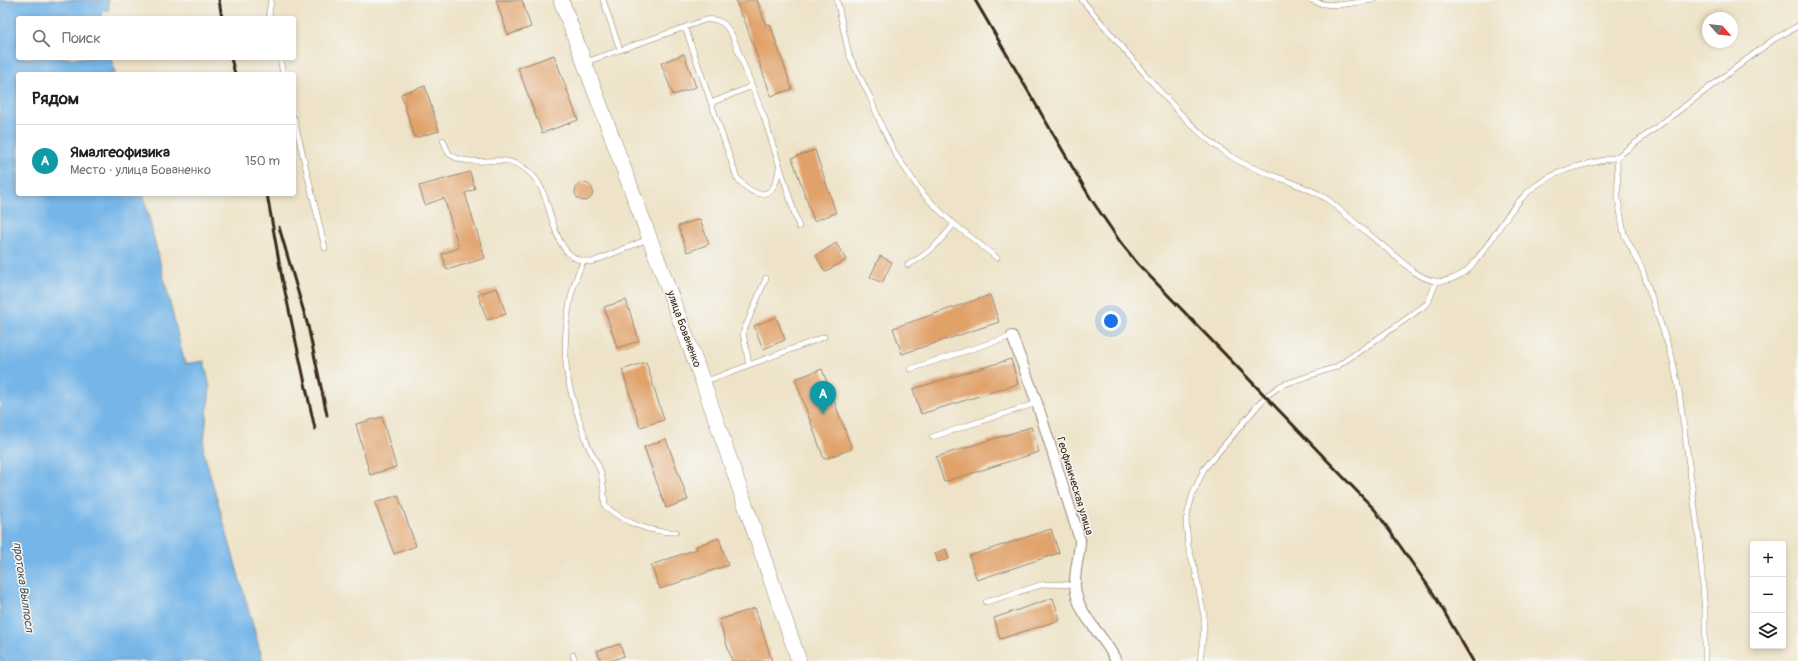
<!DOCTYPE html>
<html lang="ru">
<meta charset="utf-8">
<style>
body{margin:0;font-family:Pangolin,sans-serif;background:#f6f6f6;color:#202124}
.controls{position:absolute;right:12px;bottom:12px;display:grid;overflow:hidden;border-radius:4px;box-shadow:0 2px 6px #0003}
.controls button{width:36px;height:36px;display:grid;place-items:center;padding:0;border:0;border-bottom:1px solid #e0e0e0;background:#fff;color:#202124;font:20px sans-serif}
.compass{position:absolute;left:1702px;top:12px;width:36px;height:36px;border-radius:50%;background:#fff;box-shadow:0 2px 6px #0003;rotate:117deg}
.you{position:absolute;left:1111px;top:321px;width:14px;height:14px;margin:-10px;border:3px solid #fff;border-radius:50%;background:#1a73e8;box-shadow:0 0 0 6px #1a73e833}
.badge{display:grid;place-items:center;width:26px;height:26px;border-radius:50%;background:#2563eb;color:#fff;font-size:13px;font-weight:700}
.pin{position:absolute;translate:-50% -33px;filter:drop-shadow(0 1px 2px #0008)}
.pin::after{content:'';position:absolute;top:21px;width:14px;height:12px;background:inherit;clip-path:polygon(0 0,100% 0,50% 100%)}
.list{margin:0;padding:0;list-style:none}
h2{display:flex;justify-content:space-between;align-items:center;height:52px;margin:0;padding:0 16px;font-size:17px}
h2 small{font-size:13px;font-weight:400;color:#757577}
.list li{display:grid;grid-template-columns:26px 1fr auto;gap:12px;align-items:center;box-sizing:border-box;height:72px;padding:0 16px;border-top:1px solid #e0e0e0}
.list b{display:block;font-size:15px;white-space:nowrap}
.list p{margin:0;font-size:13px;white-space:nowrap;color:#757577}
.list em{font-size:13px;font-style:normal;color:#757577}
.icon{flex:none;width:22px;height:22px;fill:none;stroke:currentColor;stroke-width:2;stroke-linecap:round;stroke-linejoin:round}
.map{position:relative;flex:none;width:1798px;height:661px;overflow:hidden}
.search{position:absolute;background:#fff;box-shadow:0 2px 6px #0003;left:16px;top:16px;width:280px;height:44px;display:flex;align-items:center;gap:10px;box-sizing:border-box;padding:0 14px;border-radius:4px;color:#757577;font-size:15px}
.panel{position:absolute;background:#fff;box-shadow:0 2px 6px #0003;left:16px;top:72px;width:280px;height:124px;border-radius:4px}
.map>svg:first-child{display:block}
</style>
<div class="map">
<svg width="1798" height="661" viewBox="0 0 1798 661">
<rect width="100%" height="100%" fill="#f6f6f2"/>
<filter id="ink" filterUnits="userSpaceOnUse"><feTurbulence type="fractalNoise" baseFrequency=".025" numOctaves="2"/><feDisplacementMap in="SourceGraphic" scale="8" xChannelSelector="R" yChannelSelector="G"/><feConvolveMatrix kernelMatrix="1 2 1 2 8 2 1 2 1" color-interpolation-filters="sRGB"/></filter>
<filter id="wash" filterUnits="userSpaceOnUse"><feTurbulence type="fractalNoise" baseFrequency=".012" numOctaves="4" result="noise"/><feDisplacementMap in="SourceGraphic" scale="16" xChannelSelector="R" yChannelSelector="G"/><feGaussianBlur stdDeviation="0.9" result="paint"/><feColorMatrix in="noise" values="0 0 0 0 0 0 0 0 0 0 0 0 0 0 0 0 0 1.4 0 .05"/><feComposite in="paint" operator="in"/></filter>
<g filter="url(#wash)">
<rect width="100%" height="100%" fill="#eee3c8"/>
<path fill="#74b5e8" stroke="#587083" d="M0 0H108L109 10 101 12 102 18H18V58H111L115 74H18V194H143L185 364 204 361 210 388 203 450 263 661H0Z"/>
<g id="blocks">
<path fill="#e1a26b" d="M496 0H522L531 27 508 35Z
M736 0H757L766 25 770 24 792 89 771 96 743 16H741Z
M684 54 696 87 673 95 661 63Z
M554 55 578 120 542 133 518 68Z
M425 86 439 131 415 138 401 94Z
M815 150 836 213 814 221 792 158Z
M470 172 475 189 465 193 485 258 447 270 442 254 459 248 444 198 425 205 419 186Z
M575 192a9 9 0 1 1 18 0a9 9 0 1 1-18 0Z
M700 219 709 244 687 252 678 226Z
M836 243 846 260 825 272 816 256Z
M880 256 892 262 882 283 870 277Z
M497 288 506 314 487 320 478 294Z
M990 295 999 322 902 354 893 328Z
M626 300 639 341 617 348 604 307Z
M776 317 785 340 763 349 754 326Z
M1011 359 1018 384 921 414 913 389Z
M646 362 664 420 640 427 622 370Z
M822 369 852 449 824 459 795 379Z
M382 417 396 467 370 475 356 424Z
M1031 427 1039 452 944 482 936 457Z
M666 439 688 500 666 508 644 447Z
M398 495 416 546 394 554 375 503Z
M1051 529 1059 553 977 580 969 556Z
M719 538 728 565 660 589 651 565 697 549 696 546Z
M946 549 949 559 938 562 935 553Z
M1053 598 1060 620 1000 639 994 618Z
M755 608 772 661H732L719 620Z
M620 644 624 656 610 661H601L597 651Z"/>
</g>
</g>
<g filter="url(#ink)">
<use href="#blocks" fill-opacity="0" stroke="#948673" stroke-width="1"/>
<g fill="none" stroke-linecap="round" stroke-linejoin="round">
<defs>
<path id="lane" d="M603 0 620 50
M837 0 849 55 870 97 882 127 896 155 922 193 948 219 997 258
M1082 0C1103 25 1124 49 1145 74 1172 105 1199 137 1235 159 1264 176 1299 181 1327 199L1413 271C1420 276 1427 280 1435 281 1447 283 1464 275 1471 266 1494 241 1507 208 1534 187 1560 167 1586 165 1617 157
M1311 0C1330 9 1353 3 1373 0
M270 18 269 13 271 0
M685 27 737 178C756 200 775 201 779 168
M280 58 283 74
M586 62 705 20C719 18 725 23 732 35L764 117 799 227
M711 103 752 86
M294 118 325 248
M443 140 449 154C478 173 506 145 534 177 556 202 548 262 592 262L648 239
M583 262C568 292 562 339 567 373 570 394 578 416 585 437 588 449 596 459 600 470 604 482 604 495 605 506 625 523 651 533 676 532
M908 265C930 253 939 243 954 224
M749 365 824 337
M910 369 1012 336
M704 382 749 365 743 333 766 278
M932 437 1037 403
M986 602 1044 584 1075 585
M573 655 575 661
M1200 661 1204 629V616L1195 569 1188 546 1186 520 1192 496 1204 469 1266 396 1282 385 1336 367 1402 322 1428 303 1436 282
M1705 661V612L1699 539 1679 391 1672 357 1642 269 1624 234 1618 199 1617 157 1774 39 1798 26"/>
<path id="street" d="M1012 336 1037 403 1080 540C1080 555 1074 570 1075 586 1077 616 1104 634 1116 661"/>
<path id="secondary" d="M561 0 703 382 799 661"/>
</defs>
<use href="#lane" stroke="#948673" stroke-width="6"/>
<use href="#street" stroke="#948673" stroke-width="12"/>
<use href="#secondary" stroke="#948673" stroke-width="16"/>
<use href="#lane" stroke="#fff" stroke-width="5"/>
<use href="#street" stroke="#fff" stroke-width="10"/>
<use href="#secondary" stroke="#fff" stroke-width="15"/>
<path stroke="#3b2a1e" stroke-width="3" d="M219 0 222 18
M975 0 1091 199 1121 243 1138 264 1375 510 1433 593 1473 661
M231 58 235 74
M267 194 282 278 315 429
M279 227 308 326 327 415"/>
</g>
</g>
<g text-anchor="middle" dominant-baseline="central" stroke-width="3" stroke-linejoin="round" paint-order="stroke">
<g font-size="11" fill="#3b2a1e" stroke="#f6f6f2">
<text transform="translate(684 329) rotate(70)">улица Бованенко</text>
<text transform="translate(1075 486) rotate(73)">Геофизическая улица</text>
</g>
<g font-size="12" font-style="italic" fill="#4c545b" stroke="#f6f6f2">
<text transform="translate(23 587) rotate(82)">протока Вылпосл</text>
</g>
</g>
</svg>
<div class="controls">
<button>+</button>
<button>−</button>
<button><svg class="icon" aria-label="layers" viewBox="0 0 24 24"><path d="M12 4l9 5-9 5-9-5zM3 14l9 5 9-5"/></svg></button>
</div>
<svg class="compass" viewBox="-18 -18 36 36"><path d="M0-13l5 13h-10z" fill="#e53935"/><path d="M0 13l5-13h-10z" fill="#757577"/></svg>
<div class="you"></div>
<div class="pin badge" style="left:823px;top:414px;background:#0f9aa8">A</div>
<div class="search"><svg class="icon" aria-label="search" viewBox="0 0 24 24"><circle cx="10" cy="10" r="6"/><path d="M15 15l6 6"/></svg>Поиск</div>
<section class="panel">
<h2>Рядом<small></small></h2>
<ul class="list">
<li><span class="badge" style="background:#0f9aa8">A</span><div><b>Ямалгеофизика</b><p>Место · улица Бованенко</p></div><em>150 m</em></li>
</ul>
</section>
</div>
